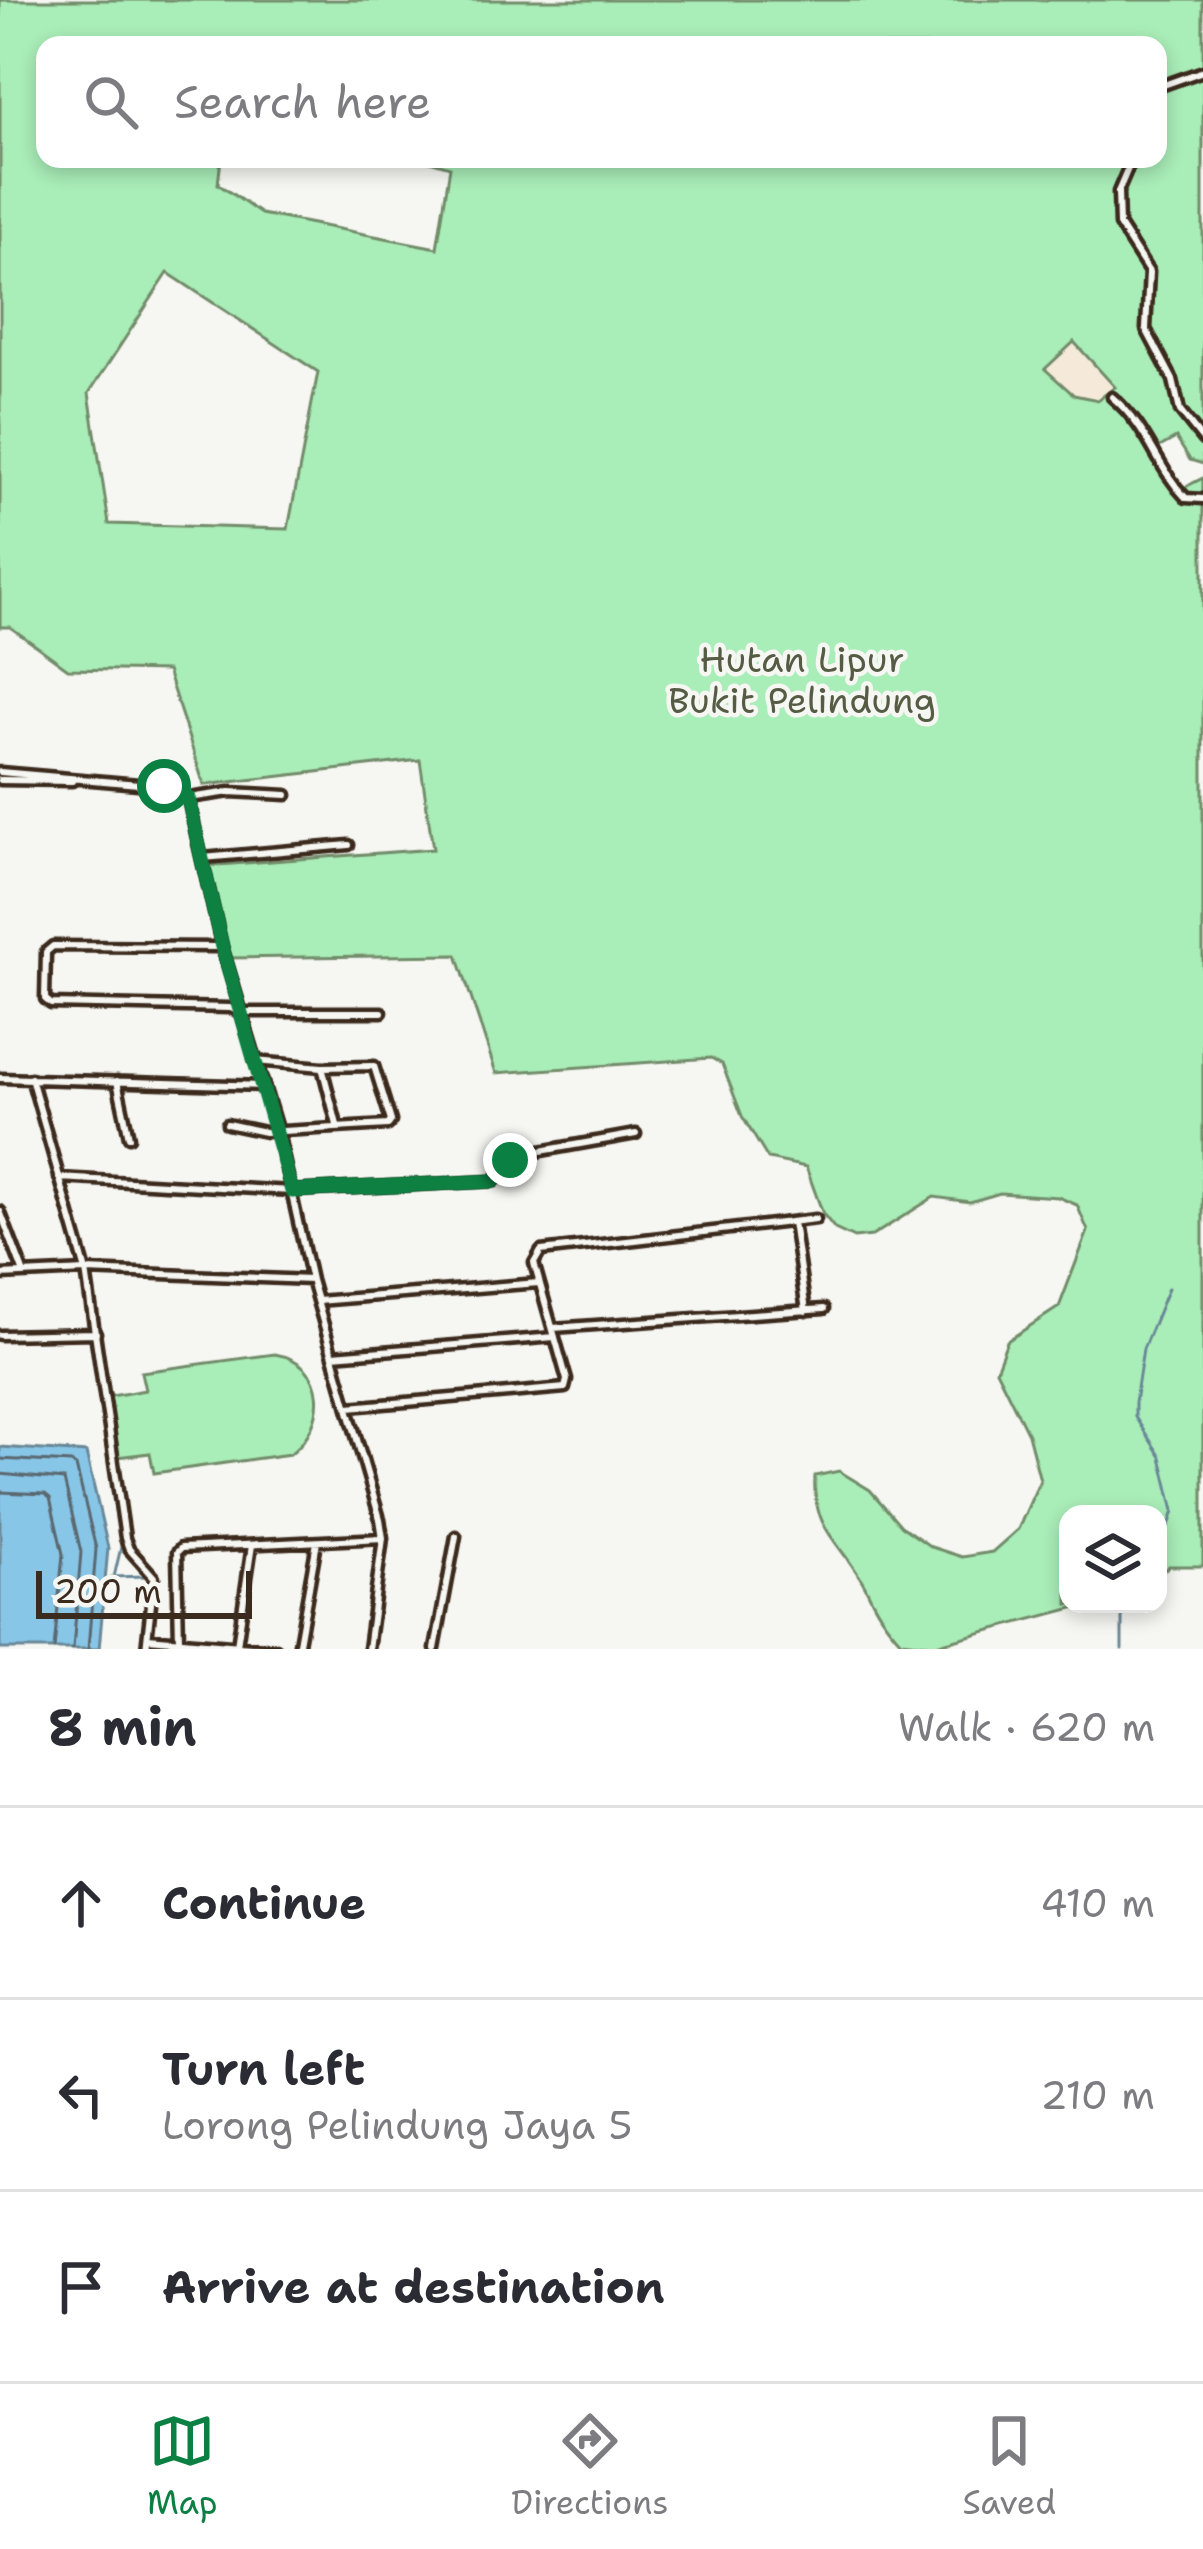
<!DOCTYPE html>
<meta charset="utf-8">
<style>
body{margin:0;font-family:"Shantell Sans",sans-serif;background:#f2f2f3;color:#2b2b33}
.controls{position:absolute;right:36px;bottom:36px;display:grid;overflow:hidden;border-radius:24px;box-shadow:0 6px 18px #0003}
.controls button{width:108px;height:108px;display:grid;place-items:center;padding:0;border:0;border-bottom:3px solid #e1e1e2;background:#fff;color:#2b2b33;font:60px sans-serif}
.scale{position:absolute;left:36px;bottom:30px;width:216px;box-sizing:border-box;padding-left:12px;border:6px solid #3b2a1e;border-top:0;font-size:33px;line-height:42px;white-space:nowrap;color:#3b2a1e;-webkit-text-stroke:9px #f6f6f2;paint-order:stroke}
.stop{position:absolute;width:36px;height:36px;margin:-27px;border:9px solid #0b8043;border-radius:50%;background:#fff}
.stop.end{background:#0b8043;border-color:#fff;box-shadow:0 3px 12px #0008}
.list{margin:0;padding:0;list-style:none}
h2{display:flex;justify-content:space-between;align-items:center;height:156px;margin:0;padding:0 48px;font-size:51px}
h2 small{font-size:39px;font-weight:400;color:#7c7c81}
.list li{display:grid;grid-template-columns:78px 1fr auto;gap:36px;align-items:center;box-sizing:border-box;height:192px;padding:0 48px;border-top:3px solid #e1e1e2}
.list b{display:block;font-size:45px;white-space:nowrap}
.list p{margin:0;font-size:39px;white-space:nowrap;color:#7c7c81}
.list em{font-size:39px;font-style:normal;color:#7c7c81}
.icon{flex:none;width:66px;height:66px;fill:none;stroke:currentColor;stroke-width:2;stroke-linecap:round;stroke-linejoin:round}
.map{position:relative;flex:none;width:1203px;height:1649px;overflow:hidden}
.search{position:absolute;background:#fff;box-shadow:0 6px 18px #0003;left:36px;right:36px;top:36px;height:132px;display:flex;align-items:center;gap:30px;box-sizing:border-box;padding:0 42px;border-radius:24px;color:#7c7c81;font-size:45px}
.sheet{height:732px;background:#fff}
nav{display:flex;justify-content:space-around;align-items:center;box-sizing:border-box;height:168px;border-top:3px solid #e1e1e2;background:#fff;font-size:33px;color:#7c7c81}
nav a{display:grid;justify-items:center;gap:6px}
nav .on{color:#0b8043}
.map>svg:first-child{display:block}
</style>
<div class="map">
<svg width="1203" height="1649" viewBox="0 0 1203 1649">
<rect width="100%" height="100%" fill="#f6f6f2"/>
<filter id="ink" filterUnits="userSpaceOnUse"><feTurbulence type="fractalNoise" baseFrequency=".00833" numOctaves="2"/><feDisplacementMap in="SourceGraphic" scale="24" xChannelSelector="R" yChannelSelector="G"/><feConvolveMatrix kernelMatrix="1 2 1 2 8 2 1 2 1" color-interpolation-filters="sRGB"/></filter>
<g filter="url(#ink)">
<path fill="#f5eada" d="M1074 342 1115 387 1097 401 1074 395 1044 369Z"/>
<path fill="#a9edb8" stroke="#728c6b" stroke-width="3" fill-rule="evenodd" d="M0 0H1203V464L1190 460 1176 438 1158 448 1181 489 1203 478V1566H1169L1158 1575V1514H1068V1604H1088L935 1645 901 1641C883 1621 876 1609 865 1586 843 1544 811 1530 815 1476L839 1471 870 1490 901 1526 931 1547 962 1557 992 1552 1018 1529 1040 1480 1028 1434 996 1370 1007 1341 1059 1307 1088 1231 1077 1205 1058 1197 1000 1193 970 1202 934 1197 872 1236 854 1238 835 1229 823 1214 806 1167 768 1159 742 1116 722 1064 711 1058 496 1073 457 955 227 958 205 866 433 849 420 760 204 785 167 671 68 669 10 627H0ZM45 45H1158V159H423L450 167 437 248 261 214 218 184 221 159H45ZM168 273 318 372 288 529 109 524 89 393ZM1074 342 1115 387 1098 400 1074 395 1045 369Z
M275 1354C330 1363 328 1425 290 1454L154 1473 150 1453 117 1457 106 1397 145 1390 141 1372Z"/>
<path fill="#88c6e8" stroke="#698897" stroke-width="3" d="M0 1447 86 1453 108 1548 99 1649H0Z"/>
<g fill="none" stroke-linecap="round" stroke-linejoin="round">
<path stroke="#5a686f" stroke-width="3" d="M0 1459 71 1463 76 1466 96 1549 88 1649
M0 1474 64 1480 81 1552 73 1649
M0 1492 45 1494 50 1498 63 1554 54 1649"/>
<path stroke="#698897" stroke-width="3" d="M92 1339 121 1547 114 1577
M1158 1558 1174 1511 1161 1457 1135 1417V1402L1143 1349 1168 1288
M111 1577 147 1576
M1122 1649V1615L1128 1604"/>
<defs>
<path id="street" d="M1158 87 1203 71
M1132 159 1118 192 1119 225 1149 272 1146 329 1173 380 1180 411 1203 440
M1112 397C1149 428 1156 467 1186 498L1203 499
M0 772 173 787 188 798 222 947 278 1132 311 1280 380 1519 383 1538 368 1649
M0 780 72 781
M189 798 230 792 287 795
M203 858 349 845
M222 947 53 946 46 952 45 999 51 1004 230 1008 241 1012H382
M322 1067 337 1125
M0 1078 264 1086
M31 1078 86 1271 125 1538 129 1549 154 1577 146 1649
M117 1081 129 1137
M227 1124 265 1132 388 1125 391 1121 374 1066 322 1067 255 1061
M59 1178 292 1191 494 1181 510 1161 524 1154 636 1134
M0 1211 23 1271
M793 1222 806 1311
M0 1275 86 1271 311 1280
M317 1301 539 1283
M553 1328 824 1309
M0 1335 96 1333
M333 1355 555 1337
M349 1407 565 1388 567 1380 534 1263 541 1251 816 1219
M148 1638 276 1649
M179 1641 177 1552 181 1548 383 1538
M237 1645 252 1545
M298 1649 317 1542
M435 1649 456 1536"/>
</defs>
<use href="#street" stroke="#3b2a1e" stroke-width="15"/>
<use href="#street" stroke="#f6f6f2" stroke-width="6"/>
</g>
</g>
<g fill="none" stroke-linecap="round" stroke-linejoin="round" filter="url(#ink)">
<path stroke="#0b8043" stroke-width="15" d="M164 786 178 788 188 798 222 947 292 1191 494 1181 510 1160"/>
</g>
<g text-anchor="middle" dominant-baseline="central" stroke-width="9" stroke-linejoin="round" paint-order="stroke">
<g font-size="36" fill="#565b44" stroke="#f6f6f2">
<text x="802" y="659">Hutan Lipur<tspan x="802" dy="41">Bukit Pelindung</tspan></text>
</g>
</g>
</svg>
<div class="controls">
<button><svg class="icon" aria-label="layers" viewBox="0 0 24 24"><path d="M12 4l9 5-9 5-9-5zM3 14l9 5 9-5"/></svg></button>
</div>
<div class="scale">200 m</div>
<div class="stop" style="left:164px;top:786px"></div>
<div class="stop end" style="left:510px;top:1160px"></div>
<div class="search"><svg class="icon" aria-label="search" viewBox="0 0 24 24"><circle cx="10" cy="10" r="6"/><path d="M15 15l6 6"/></svg>Search here</div>
</div>
<section class="sheet">
<h2>8 min<small>Walk · 620 m</small></h2>
<ul class="list">
<li><svg class="icon" aria-label="ahead" viewBox="0 0 24 24"><path d="M12 20V5M6 11l6-6 6 6"/></svg><div><b>Continue</b></div><em>410 m</em></li>
<li><svg class="icon" aria-label="left" viewBox="0 0 24 24"><path d="M17 20v-9H6M10 6l-5 5 5 5"/></svg><div><b>Turn left</b><p>Lorong Pelindung Jaya 5</p></div><em>210 m</em></li>
<li><svg class="icon" aria-label="arrive" viewBox="0 0 24 24"><path d="M6 21V4h12l-3 4 3 4H6"/></svg><div><b>Arrive at destination</b></div></li>
</ul>
</section>
<nav>
<a class="on"><svg class="icon" aria-label="map" viewBox="0 0 24 24"><path d="M3 6l6-2 6 2 6-2v14l-6 2-6-2-6 2zM9 4v14M15 6v14"/></svg>Map</a>
<a><svg class="icon" aria-label="directions" viewBox="0 0 24 24"><path d="M12 3l9 9-9 9-9-9zM9 14v-3h6M13 9l2 2-2 2"/></svg>Directions</a>
<a><svg class="icon" aria-label="saved" viewBox="0 0 24 24"><path d="M7 4h10v16l-5-4-5 4z"/></svg>Saved</a>
</nav>
